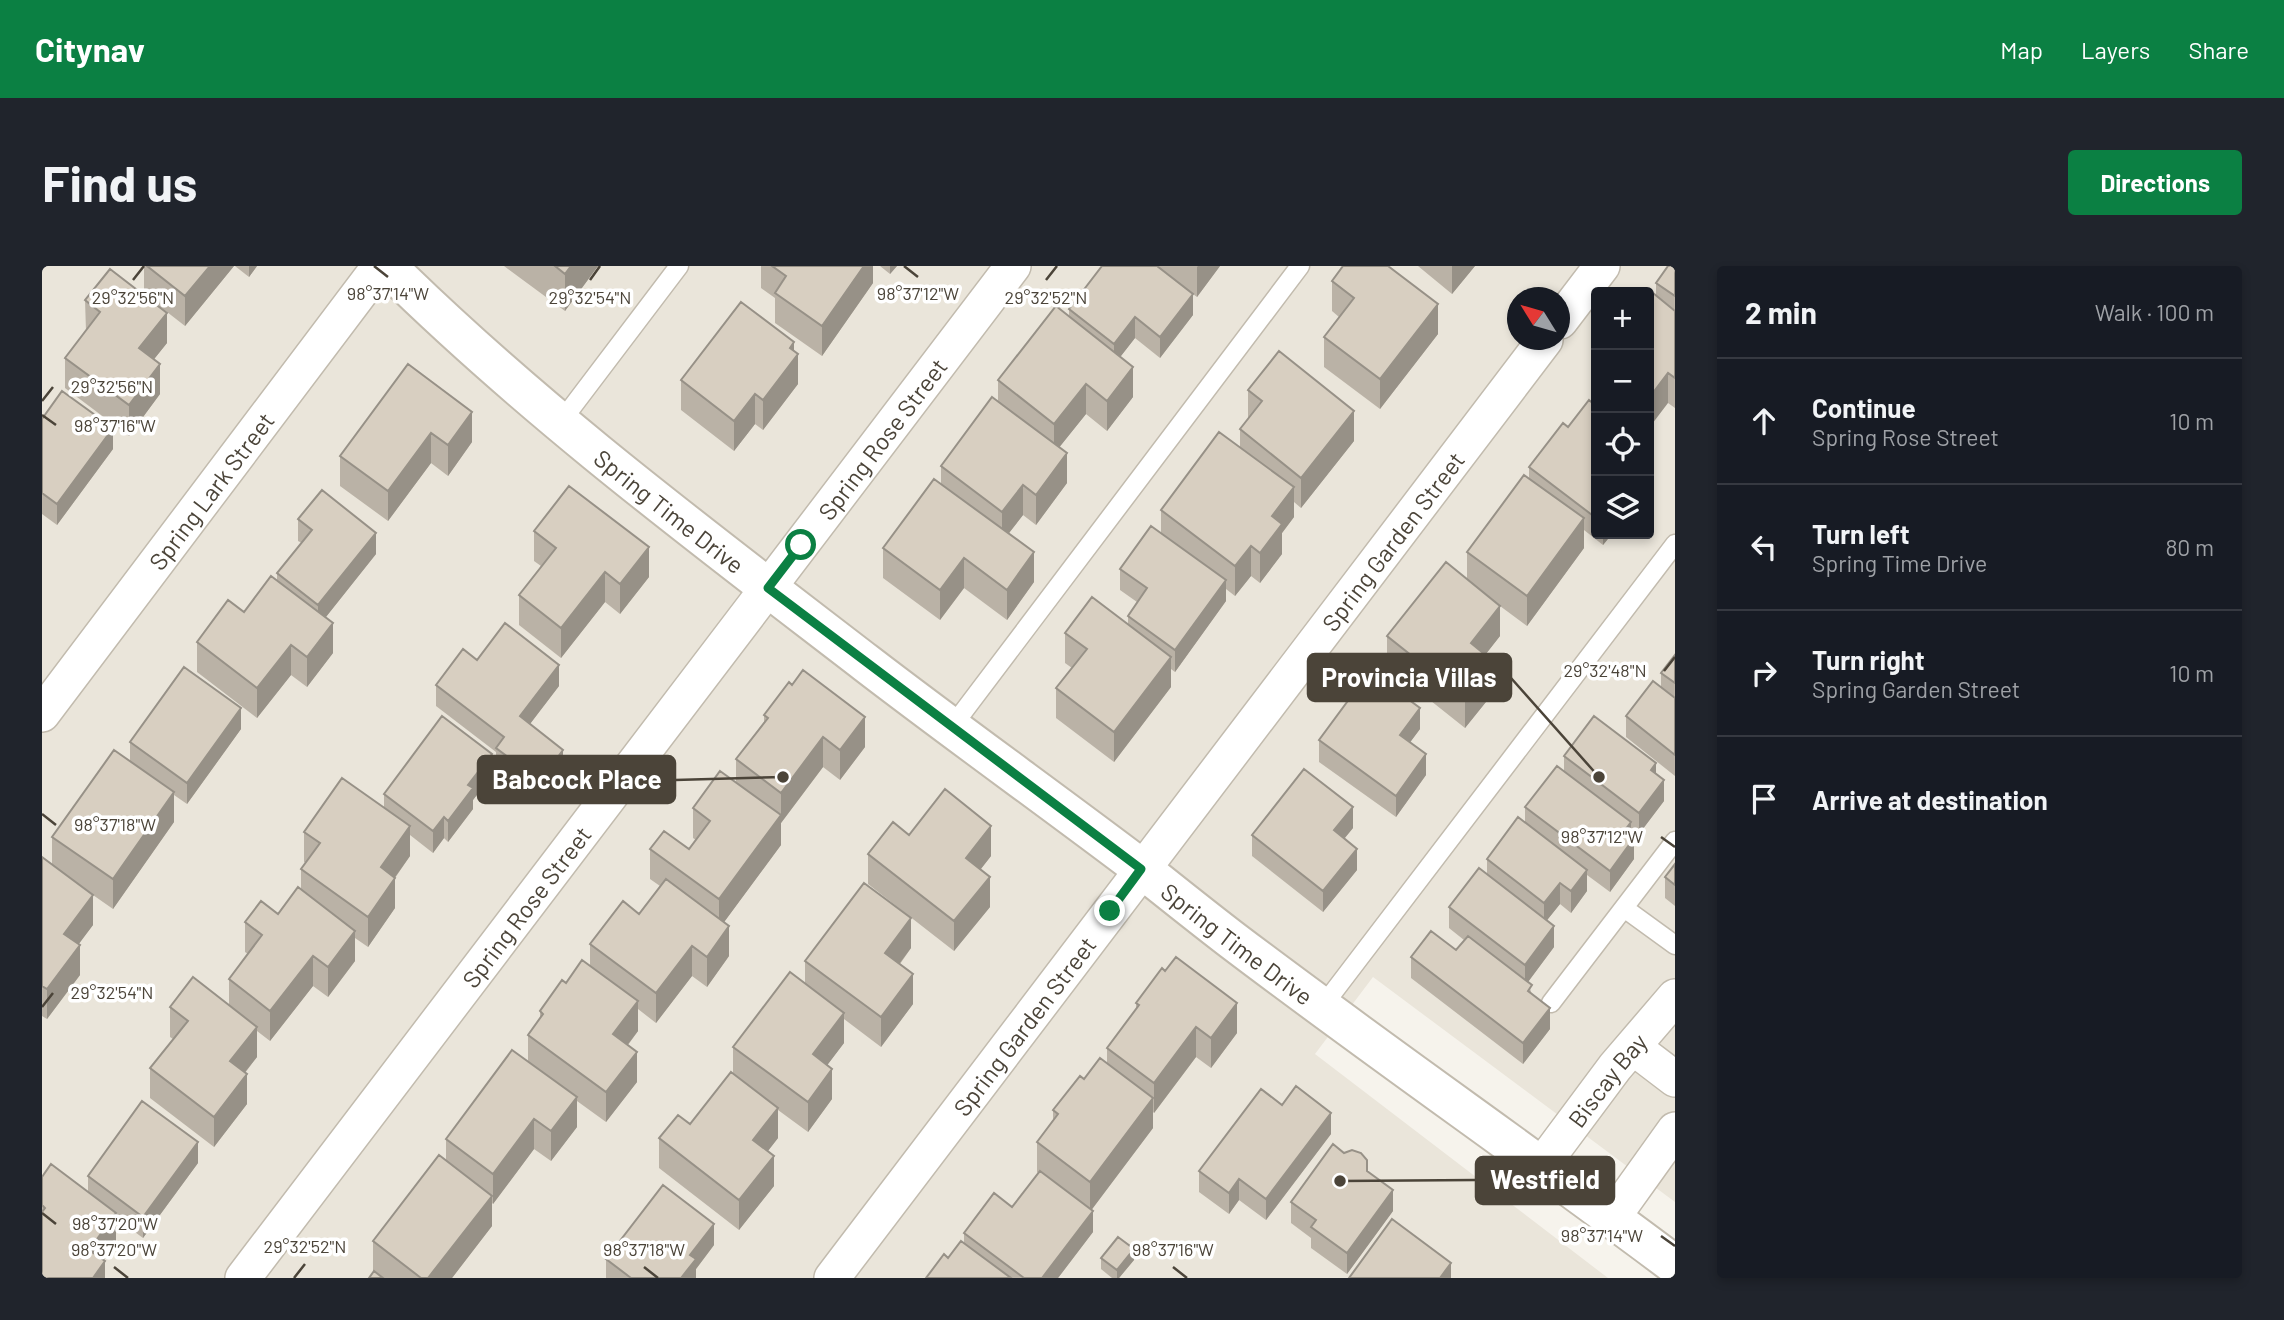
<!DOCTYPE html>
<meta charset="utf-8">
<style>
body{margin:0;font-family:Barlow,sans-serif;background:#20242c;color:#f1f3f6}
.controls{position:absolute;right:21px;top:21px;display:grid;overflow:hidden;border-radius:7px;box-shadow:0 4px 10px #0003}
.controls button{width:63px;height:63px;display:grid;place-items:center;padding:0;border:0;border-bottom:2px solid #363941;background:#171b24;color:#f1f3f6;font:35px sans-serif}
.compass{position:absolute;left:1465px;top:21px;width:63px;height:63px;border-radius:50%;background:#171b24;box-shadow:0 4px 10px #0003;rotate:307deg}
.stop{position:absolute;width:21px;height:21px;margin:-16px;border:5px solid #0b8043;border-radius:50%;background:#fff}
.stop.end{background:#0b8043;border-color:#fff;box-shadow:0 2px 7px #0008}
.list{margin:0;padding:0;list-style:none}
h2{display:flex;justify-content:space-between;align-items:center;height:91px;margin:0;padding:0 28px;font-size:30px}
h2 small{font-size:23px;font-weight:400;color:#9ea1a6}
.list li{display:grid;grid-template-columns:46px 1fr auto;gap:21px;align-items:center;box-sizing:border-box;height:126px;padding:0 28px;border-top:2px solid #363941}
.list b{display:block;font-size:26px;white-space:nowrap}
.list p{margin:0;font-size:23px;white-space:nowrap;color:#9ea1a6}
.list em{font-size:23px;font-style:normal;color:#9ea1a6}
.icon{flex:none;width:38px;height:38px;fill:none;stroke:currentColor;stroke-width:2;stroke-linecap:round;stroke-linejoin:round}
.map{position:relative;flex:none;width:1633px;height:1012px;overflow:hidden;border-radius:7px}
header{display:flex;align-items:center;gap:42px;box-sizing:border-box;height:98px;padding:0 35px;background:#0b8043;color:#fff}
header strong{font-size:33px}
nav{display:flex;gap:38px;margin-inline-start:auto;font-size:24px}
.intro{display:flex;align-items:center;justify-content:space-between;box-sizing:border-box;height:168px;padding:0 42px}
h1{margin:0;font-size:49px}
.button{padding:18px 32px;border-radius:7px;background:#0b8043;color:#fff;font-size:24px;font-weight:700}
main{display:flex;gap:42px;padding:0 42px}
aside{flex:1;background:#171b24;border-radius:7px;box-shadow:0 4px 10px #0003}
.map>svg:first-child{display:block}
</style>
<header>
<strong>Citynav</strong>
<nav><a>Map</a><a>Layers</a><a>Share</a></nav>
</header>
<div class="intro"><h1>Find us</h1><a class="button">Directions</a></div>
<main>
<div class="map">
<svg width="1633" height="1012" viewBox="0 0 1633 1012">
<rect width="100%" height="100%" fill="#f6f3ec"/>
<path fill="#eae5da" fill-rule="evenodd" d="M0 0H1633V936L1331 711 1273 788 1566 1012H0ZM1554 26H1607V268H1554ZM1476 32H1518V74H1476Z"/>
<g fill="none" stroke-linecap="round" stroke-linejoin="round">
<defs>
<path id="service" d="M518 157 637 0
M909 462 1258 0
M1582 642 1633 679
M1509 737 1633 575
M1280 741 1633 278"/>
<g id="minor">
<path d="M1518 55 1560 0"/>
<path id="s1" d="M0 448 338 0"/>
<path d="M1591 781 1633 813"/>
<path id="s2" d="M1500 899 1573 801 1633 731"/>
<path d="M1570 952 1633 864"/>
<path id="s3" d="M201 1012 971 0"/>
<path id="s4" d="M790 1012 1503 74"/>
</g>
<g id="tertiary">
<path id="s5" d="M345 0C493 146 659 270 824 397 915 467 1009 534 1100 603 1130 627 1160 651 1190 674 1336 785 1487 889 1633 999"/>
</g>
</defs>
<use href="#service" stroke="#c2bbae" stroke-width="21"/>
<use href="#minor" stroke="#c2bbae" stroke-width="38"/>
<use href="#tertiary" stroke="#c2bbae" stroke-width="42"/>
<use href="#service" stroke="#fff" stroke-width="18"/>
<use href="#minor" stroke="#fff" stroke-width="35"/>
<use href="#tertiary" stroke="#fff" stroke-width="38"/>
</g>
<path fill="#bab2a6" d="M102 0H192L143 60 102 28Z
M193 0H215L207 11Z
M462 0H556L523 45Z
M719 0H831V17L780 90 733 57V32L719 22Z
M838 0H855L848 8Z
M1060 0H1178L1155 31 1128 11 1151 49 1118 92 1093 72 1078 91 1091 131 1065 165 1044 148 1017 181 1025 217 994 259 981 249 967 267 992 316 965 354 922 322 898 354 841 312V282L899 217V200L956 136V114L1027 50V43Z
M1376 0H1433L1410 28Z
M1633 0V142L1626 137 1614 30V17Z
M1290 15 1396 68 1338 143 1282 101V71L1297 51 1290 45Z
M43 34 125 77 112 93 118 128 87 170 23 122V92L44 65Z
M752 85 756 118 721 164 713 158 692 185 639 144V114Z
M366 98 430 176 406 210 389 197 346 255 298 220V190Z
M1206 124 1312 175 1259 242 1252 236V251L1240 267V288L1218 317 1209 310 1193 330 1184 323V335L1133 406 1129 403V421L1072 496 1014 452V422L1030 402 1023 397V367L1086 358V350L1095 336 1078 324V303L1119 267V244L1198 181V163L1206 153Z
M1554 140V268H1570L1561 279 1542 264V282L1485 360 1458 340V370L1443 389 1452 426 1423 462 1345 400V370L1425 313V286L1487 213V201L1526 161Z
M0 153 71 183 15 259 0 248Z
M256 253 334 288 283 352 291 387 265 421 249 409 215 452 155 406V376L202 346 235 315V307L260 277 256 275Z
M492 265 607 311 578 348 563 336 519 392 477 359V329L499 300 492 295Z
M1633 389V510L1584 471V450L1619 421V407Z
M435 394 517 420 488 458 521 505 498 536 454 503V486L394 440V419Z
M722 449 823 481 798 514 781 501 739 557V579L682 656 687 690 665 721 650 710 614 757 596 743V765L586 779 595 816 564 856 535 835V861L509 895 492 883 451 938 450 937V960L410 1012H327L332 1006 331 1005V975L404 895V873L486 796V769L498 752V745L524 717 548 700V678L597 648 618 620 608 613V583H647L654 574 651 572V542L694 517V493L722 456Z
M199 463 145 538 132 529V556L71 643 51 629V659L36 678 38 709 5 753 0 750V591L10 599V571L88 495V476Z
M1378 463 1368 476 1384 509 1354 551 1277 496V474Z
M1522 490 1614 508 1622 535 1597 568 1589 562 1592 593 1568 626 1545 609V625L1529 647 1518 638 1505 654 1512 681 1486 716 1490 729 1508 763 1481 798 1369 712V691L1414 684 1422 674 1407 662V641L1445 608V593L1483 556V541L1522 505Z
M450 509 431 534V543L406 576 402 572 391 587 368 569V590L353 612V642L326 681 313 672V695L286 731 271 720 228 775 215 765V791L203 807 205 838 172 881 108 832V802L131 773 128 771V741L187 739V713L206 688 203 686V656L236 648 259 624V603L264 597 262 596V566L342 541V528Z
M1311 562 1302 573 1315 604 1281 646 1210 590V569Z
M867 569 949 590 938 604 948 641 912 685 826 618V588Z
M1633 598V640L1623 632V611Z
M869 682 858 698 871 738 839 781 802 753V777L785 799 790 833 766 866 736 844V872L726 885 732 920 697 964 617 902V872L648 858 691 807V781L763 718V695Z
M1094 737 1195 767 1169 802 1154 791 1112 847 1111 846V862L1049 944 1051 966 1016 1012H884L922 977V967L970 941 996 907 995 906V876L1011 854V844L1042 813 1065 797V782L1094 743Z
M1240 839 1289 868 1224 954 1197 934 1187 948 1157 926V905Z
M156 897 101 972 74 952V977L62 994 63 1012H0V911L46 926V910Z
M1325 905 1351 945 1305 1008 1269 982V972L1249 957V936Z
M672 979 654 1003V1012H564V993Z
M1059 992 1092 994 1077 1012H1070L1059 1003Z"/>
<path fill="#979187" d="M168 0H192L143 60V30Z
M207 0H215L207 11Z
M529 0H556L523 45V8Z
M822 0H831V17L780 90V60Z
M848 0H855L848 8Z
M1156 0H1178L1155 31V1Z
M1410 0H1433L1410 28Z
M1151 28V49L1118 92V71Z
M1396 38V68L1338 143V113Z
M125 47V77L97 112V82Z
M1093 51V72L1072 99V78Z
M752 76V94L756 88V118L721 164V134L748 82Z
M118 98V128L87 170V139Z
M1091 101V131L1065 165V135Z
M1626 107V137L1607 162V132Z
M1044 118V148L1012 188V158Z
M713 128V158L692 185V155Z
M1312 145V175L1259 242V212Z
M430 146V176L406 210V179Z
M71 162V183L15 259V238Z
M389 167V197L346 255V225Z
M1025 187V217L994 259V229Z
M981 219V249L960 276V246Z
M1252 221V251L1240 267V288L1218 317V287L1230 250Z
M1542 252V282L1485 360V330Z
M334 267V288L276 361V339Z
M1561 268H1570L1561 279Z
M1209 280V310L1193 330V300Z
M607 281V311L578 348V318Z
M992 286V316L965 354V324Z
M922 292V322L898 354V324Z
M563 306V336L519 392V362Z
M1184 314V335L1133 406V384Z
M1458 340V370L1429 407V377Z
M291 357V387L265 421V391Z
M249 379V409L215 452V422Z
M1129 391V421L1072 496V466Z
M1452 396V426L1423 462V432Z
M517 399V420L478 471V450Z
M199 442V463L145 538V517Z
M1378 442V463L1358 490V469Z
M823 451V481L798 514V484Z
M781 471V501L739 557V527Z
M521 484V505L498 536V515Z
M450 488V509L431 534V543L406 576V555L426 519Z
M1384 488V509L1354 551V530Z
M1614 497V518L1609 504Z
M1622 514V535L1597 568V547Z
M132 526V556L71 643V613Z
M1311 541V562L1292 585V564Z
M739 549V579L677 663V633Z
M402 551V572L391 587V565Z
M1589 556V577L1592 572V593L1568 626V605L1583 564Z
M368 560V590L339 631V601Z
M949 560V590L924 622V592Z
M1315 583V604L1281 646V625Z
M1545 604V625L1529 647V625Z
M948 611V641L912 685V655Z
M353 612V642L326 681V651Z
M1518 617V638L1502 658V637Z
M51 629V659L22 698V668Z
M869 652V682L843 717V687Z
M687 660V690L665 721V691Z
M1512 660V681L1483 720V699Z
M313 665V695L286 731V701Z
M38 679V709L5 753V723Z
M650 680V710L614 757V727Z
M271 690V720L228 775V745Z
M871 708V738L839 781V751Z
M596 735V765L571 798V768Z
M1195 737V767L1169 802V772Z
M1508 742V763L1481 798V777Z
M802 747V777L771 818V788Z
M215 761V791L188 825V795Z
M1154 761V791L1112 847V817Z
M595 786V816L564 856V826Z
M790 803V833L766 866V836Z
M205 808V838L172 881V851Z
M535 831V861L509 895V865Z
M1111 832V862L1048 946V916Z
M736 842V872L711 904V874Z
M1289 847V868L1224 954V933Z
M492 853V883L451 938V908Z
M156 876V897L101 972V951Z
M732 890V920L697 964V934Z
M1197 913V934L1187 948V927Z
M1351 924V945L1305 1008V987Z
M450 930V960L410 1012H386Z
M1051 945V966L1016 1012H1000Z
M74 947V977L48 1012 47 984Z
M672 958V979L654 1003V1012H639L648 989Z
M1092 983V994L1077 1012H1075V1004Z
M63 995V1012H51Z
M1409 997V1012H1398Z"/>
<path fill="#d8cfc1" stroke="#979187" stroke-width="2" d="M105 0H168L143 30Z
M513 0H529L523 8Z
M730 0H822L780 60 733 27 744 10Z
M1060 0H1115L1151 28 1118 71 1093 51 1072 78 1027 43Z
M1301 0H1346L1396 38 1338 113 1282 71 1312 32 1290 15Z
M1626 0H1633V30L1614 17Z
M68 3 125 47 97 82 118 98 87 139 23 92 58 46 43 34Z
M1611 27 1633 45V112L1626 107 1607 132V32Z
M699 36 752 76 748 82 756 88 721 134 713 128 692 155 639 114Z
M1014 40 1091 101 1065 135 1044 118 1012 158 956 114Z
M1237 85 1312 145 1259 212 1198 163 1220 135 1206 124Z
M366 98 430 146 406 179 389 167 346 225 298 190Z
M20 125 71 162 15 238 0 227V153Z
M950 131 1025 187 994 229 981 219 960 246 899 200Z
M1547 134 1554 140V252L1487 201 1521 157 1526 161Z
M1177 166 1252 221 1230 250 1240 258 1218 287 1209 280 1193 300 1119 244Z
M1482 209 1542 252 1485 330 1425 286Z
M892 213 992 286 965 324 922 292 898 324 841 282Z
M527 220 607 281 578 318 563 306 519 362 477 329 514 282 492 265Z
M280 224 334 267 276 339 235 307 270 264 256 253Z
M1109 260 1184 314 1133 384 1086 350 1105 322 1078 303Z
M1404 296 1458 340 1429 377 1452 396 1423 432 1345 370Z
M229 310 291 357 265 391 249 379 215 422 155 376 186 334 202 346Z
M1050 331 1129 391 1072 466 1014 422 1045 383 1023 367Z
M463 357 517 399 478 450 521 484 498 515 454 482 462 471 394 419 421 383 435 394Z
M1633 389V417L1619 407Z
M142 401 199 442 145 517 88 476Z
M761 404 823 451 798 484 781 471 739 527 694 493 726 452 722 449 747 416 750 419Z
M1328 405 1378 442 1358 469 1384 488 1354 530 1277 474Z
M1611 415 1633 432V489L1584 450Z
M400 450 450 488 426 519 431 522 406 555 402 551 391 565 342 528Z
M1552 450 1614 497 1609 504 1622 514 1597 547 1522 490Z
M72 484 132 526 71 613 10 571Z
M1515 500 1589 556 1583 564 1592 572 1568 605 1483 541Z
M1262 503 1311 541 1292 564 1315 583 1281 625 1210 569Z
M678 505 739 549 677 633 608 583 622 565 647 583 668 555 651 542Z
M300 512 368 560 339 601 353 612 326 651 259 603 278 577 262 566Z
M903 523 949 560 924 592 948 611 912 655 826 588 851 556 867 569Z
M1476 551 1545 604 1529 625 1518 617 1502 637 1445 593Z
M0 591 51 629 22 668 38 679 5 723 0 720Z
M1633 598V619L1623 611Z
M1437 602 1512 660 1483 699 1407 641Z
M624 613 687 660 665 691 650 680 614 727 548 678 581 635 597 648Z
M822 617 869 652 843 687 871 708 839 751 763 695Z
M256 621 313 665 286 701 271 690 228 745 187 713 220 669 203 656 219 635 236 648Z
M1389 665 1414 684 1426 670 1490 719 1486 725 1508 742 1481 777 1369 691Z
M1134 691 1195 737 1169 772 1154 761 1112 817 1065 782 1097 739 1094 737 1120 702 1123 705Z
M540 694 596 735 571 768 595 786 564 826 486 769 501 748 498 745 520 714 524 717Z
M748 706 802 747 771 788 790 803 766 836 691 781Z
M151 711 215 761 188 795 205 808 172 851 108 802 146 755 128 741Z
M470 784 535 831 509 865 492 853 451 908 404 873Z
M1058 792 1111 832 1048 916 995 876 1016 848 1011 844 1038 810 1042 813Z
M689 806 736 842 711 874 732 890 697 934 617 872 636 849 648 858Z
M1254 820 1289 847 1224 933 1197 913 1187 927 1157 905 1219 823 1240 839Z
M100 835 156 876 101 951 46 910Z
M1291 878 1302 887 1310 884 1319 887 1325 894V905L1351 924 1305 987 1269 961 1274 954 1249 936Z
M397 889 450 930 386 1012H379L331 975Z
M9 898 74 947 47 984 63 995 51 1012H0V946L3 942 0 939V911Z
M998 905 1051 945 1000 1012H982L922 967 952 927 970 941Z
M621 919 672 958 648 989 654 993 639 1012H589L564 993Z
M1350 953 1409 997 1398 1012H1307Z
M1076 971 1092 983 1075 1004 1059 992Z
M919 975 969 1012H884L902 988 906 992Z
M332 1005 341 1012H327Z"/>
<g fill="none" stroke-linecap="round" stroke-linejoin="round">
<path stroke="#0b8043" stroke-width="9" d="M759 279 726 322 1099 603 1068 645"/>
</g>
<path fill="none" stroke="#4b4439" stroke-width="2.5" d="M332 0 346 11M862 0 876 11M91 14 102 0M548 14 558 0M1004 14 1015 0M0 135 11 121M0 149 14 159M1622 405 1633 391M0 548 14 559M1619 571 1633 581M0 741 11 727M0 947 14 958M1619 970 1633 980M72 1001 86 1012M602 1001 616 1012M1131 1001 1145 1012M252 1012 263 998"/>
<g text-anchor="middle" dominant-baseline="central" stroke-width="7" stroke-linejoin="round" paint-order="stroke">
<g font-size="24" fill="#4b4439" stroke="#fff">
<text stroke="none"><textPath href="#s3" startOffset="1055">Spring Rose Street</textPath></text>
<text stroke="none"><textPath href="#s1" startOffset="280">Spring Lark Street</textPath></text>
<text stroke="none"><textPath href="#s5" startOffset="374">Spring Time Drive</textPath></text>
<text stroke="none"><textPath href="#s4" startOffset="926">Spring Garden Street</textPath></text>
<text stroke="none"><textPath href="#s3" startOffset="467">Spring Rose Street</textPath></text>
<text stroke="none"><textPath href="#s5" startOffset="1088">Spring Time Drive</textPath></text>
<text stroke="none"><textPath href="#s4" startOffset="317">Spring Garden Street</textPath></text>
<text stroke="none"><textPath href="#s2" startOffset="107">Biscay Bay</textPath></text>
</g>
</g>
<g font-size="18" text-anchor="middle" fill="#4b4439" stroke="#fff" stroke-width="7" stroke-linejoin="round" paint-order="stroke">
<text x="346" y="34">98°37'14"W</text>
<text x="876" y="34">98°37'12"W</text>
<text x="91" y="38">29°32'56"N</text>
<text x="548" y="38">29°32'54"N</text>
<text x="1004" y="38">29°32'52"N</text>
<text x="70" y="127">29°32'56"N</text>
<text x="73" y="166">98°37'16"W</text>
<text x="1563" y="411">29°32'48"N</text>
<text x="73" y="565">98°37'18"W</text>
<text x="1560" y="577">98°37'12"W</text>
<text x="70" y="733">29°32'54"N</text>
<text x="73" y="964">98°37'20"W</text>
<text x="1560" y="976">98°37'14"W</text>
<text x="263" y="987">29°32'52"N</text>
<text x="72" y="990">98°37'20"W</text>
<text x="602" y="990">98°37'18"W</text>
<text x="1131" y="990">98°37'16"W</text>
</g>
<path fill="none" stroke="#4b4439" stroke-width="2.5" d="M1557 511L1469 412M741 511L633 514M1298 915L1434 914"/>
<g fill="#4b4439" stroke="#fff" stroke-width="2.5">
<circle cx="1557" cy="511" r="7"/>
<circle cx="741" cy="511" r="7"/>
<circle cx="1298" cy="915" r="7"/>
</g>
<g fill="#4b4439" stroke="#4b4439" stroke-width="2.5">
<rect x="1266" y="388" width="203" height="47" rx="7"/>
<rect x="436" y="490" width="197" height="47" rx="7"/>
<rect x="1434" y="891" width="138" height="47" rx="7"/>
</g>
<g font-size="26" text-anchor="middle" font-weight="bold" fill="#fff">
<text x="1367" y="421">Provincia Villas</text>
<text x="535" y="523">Babcock Place</text>
<text x="1503" y="923">Westfield</text>
</g>
</svg>
<div class="controls">
<button>+</button>
<button>−</button>
<button><svg class="icon" aria-label="locate" viewBox="0 0 24 24"><circle cx="12" cy="12" r="6"/><path d="M12 2v4M12 18v4M2 12h4M18 12h4"/></svg></button>
<button><svg class="icon" aria-label="layers" viewBox="0 0 24 24"><path d="M12 4l9 5-9 5-9-5zM3 14l9 5 9-5"/></svg></button>
</div>
<svg class="compass" viewBox="-18 -18 36 36"><path d="M0-13l5 13h-10z" fill="#e53935"/><path d="M0 13l5-13h-10z" fill="#9ea1a6"/></svg>
<div class="stop" style="left:759px;top:279px"></div>
<div class="stop end" style="left:1068px;top:645px"></div>
</div>
<aside>
<h2>2 min<small>Walk · 100 m</small></h2>
<ul class="list">
<li><svg class="icon" aria-label="ahead" viewBox="0 0 24 24"><path d="M12 20V5M6 11l6-6 6 6"/></svg><div><b>Continue</b><p>Spring Rose Street</p></div><em>10 m</em></li>
<li><svg class="icon" aria-label="left" viewBox="0 0 24 24"><path d="M17 20v-9H6M10 6l-5 5 5 5"/></svg><div><b>Turn left</b><p>Spring Time Drive</p></div><em>80 m</em></li>
<li><svg class="icon" aria-label="right" viewBox="0 0 24 24"><path d="M7 20v-9h11M14 6l5 5-5 5"/></svg><div><b>Turn right</b><p>Spring Garden Street</p></div><em>10 m</em></li>
<li><svg class="icon" aria-label="arrive" viewBox="0 0 24 24"><path d="M6 21V4h12l-3 4 3 4H6"/></svg><div><b>Arrive at destination</b></div></li>
</ul>
</aside>
</main>
